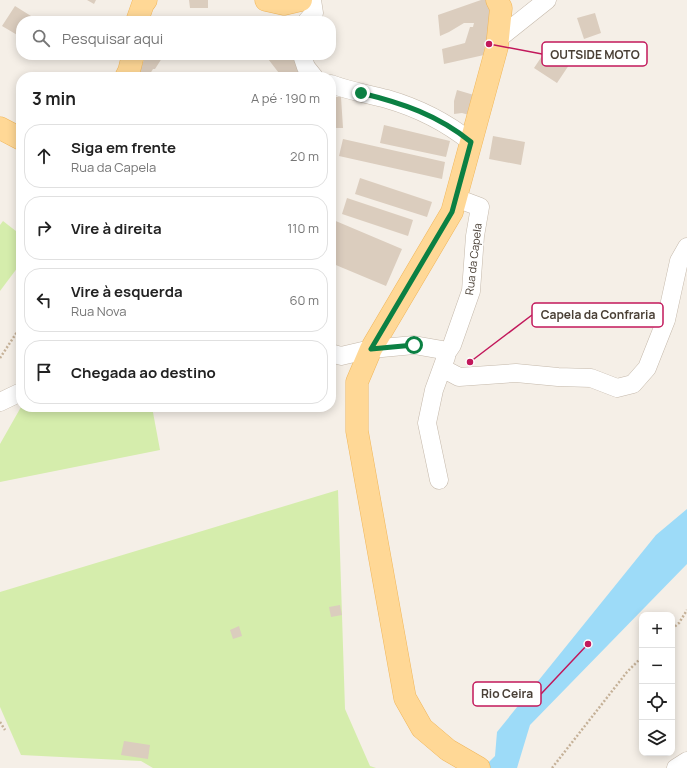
<!DOCTYPE html>
<html lang="pt">
<meta charset="utf-8">
<style>
body{margin:0;font-family:Manrope,sans-serif;background:#f2f2f2;color:#222}
.controls{position:absolute;right:12px;bottom:12px;display:grid;overflow:hidden;border-radius:8px;box-shadow:0 2px 10px #0003}
.controls button{width:36px;height:36px;display:grid;place-items:center;padding:0;border:0;border-bottom:1px solid #e0e0e0;background:#fff;color:#222;font:20px sans-serif}
.stop{position:absolute;width:12px;height:12px;margin:-9px;border:3px solid #0b8043;border-radius:50%;background:#fff}
.stop.end{background:#0b8043;border-color:#fff;box-shadow:0 1px 4px #0008}
.list{margin:0;padding:0;list-style:none}
h2{display:flex;justify-content:space-between;align-items:center;height:52px;margin:0;padding:0 16px;font-size:17px}
h2 small{font-size:13px;font-weight:400;color:#767676}
.list li{display:grid;grid-template-columns:26px 1fr auto;gap:12px;align-items:center;box-sizing:border-box;height:64px;margin:0 8px 8px;padding:0 8px;border:1px solid #e0e0e0;border-radius:16px}
.list b{display:block;font-size:15px;white-space:nowrap}
.list p{margin:0;font-size:13px;white-space:nowrap;color:#767676}
.list em{font-size:13px;font-style:normal;color:#767676}
.icon{flex:none;width:22px;height:22px;fill:none;stroke:currentColor;stroke-width:2;stroke-linecap:round;stroke-linejoin:round}
.map{position:relative;flex:none;width:687px;height:768px;overflow:hidden}
.search{position:absolute;background:#fff;box-shadow:0 2px 10px #0003;left:16px;top:16px;width:320px;height:44px;display:flex;align-items:center;gap:10px;box-sizing:border-box;padding:0 14px;border-radius:16px;color:#767676;font-size:15px}
.panel{position:absolute;background:#fff;box-shadow:0 2px 10px #0003;left:16px;top:72px;width:320px;height:340px;border-radius:16px}
.map>svg:first-child{display:block}
</style>
<div class="map">
<svg width="687" height="768" viewBox="0 0 687 768">
<rect width="100%" height="100%" fill="#f5efe7"/>
<path fill="#d5edac" d="M3 221 21 235V263L0 291V225Z
M21 407H152L160 450 0 482V444Z
M338 490 345 709 370 766 376 768H153L141 761 21 755 0 707V592Z"/>
<path fill="#9ddbf8" d="M687 509V564L530 725 517 768H483L495 756 497 732 656 535Z"/>
<path fill="#dbcdbe" d="M87 0H96L94 4Z
M189 0H208V8H190Z
M481 0H489L493 22 484 55 444 64 442 49 465 43 470 27H473L474 23H464L449 32 440 36 438 15Z
M15 6 31 16 28 21H21V33L19 36 2 26Z
M595 13 601 33 584 39 577 18Z
M550 44 573 59 557 83 534 68Z
M146 55H164L155 69H153L148 77H137Z
M265 55H292L310 77H282Z
M457 90 474 95 469 115 462 113 454 114V101Z
M331 97H341L343 128H331Z
M384 125 450 141 446 157 380 143Z
M493 136 525 142 521 165 489 159Z
M343 139 445 162 442 179 339 156Z
M360 178 432 202 427 217 355 194Z
M347 198 413 220 408 236 342 214Z
M331 219 402 249 386 286 331 263Z
M340 605 342 615 331 617 329 607Z
M239 626 242 636 233 639 230 630Z
M124 741 150 745 148 759 121 755Z"/>
<g fill="none" stroke-linecap="round" stroke-linejoin="round">
<defs>
<path id="minor" d="M307 21 314 13 312 0
M498 39 547 0
M302 55 306 67 314 77
M331 84C349 91 369 94 387 99 418 108 446 122 471 142
M331 353 341 356 371 349 414 345 448 351 452 345 471 291 475 236 480 207 456 198
M442 368 459 377 516 373 558 377 591 378 617 388 633 384 647 368 666 320 679 261 687 247
M0 402 21 392
M439 480 427 423 434 390 446 357
M676 768 687 761"/>
<path id="major" d="M266 0 284 4 301 0
M137 21 143 4 146 0
M126 77 129 71 133 55
M0 128 21 139
M479 768 448 750 422 728 405 698 357 431V382L371 349 452 212 497 47 501 8 497 0"/>
</defs>
<use href="#minor" stroke="#c5b9ab" stroke-width="19"/>
<use href="#major" stroke="#f0b65a" stroke-width="23"/>
<path stroke="#c5b198" stroke-width="2.5" stroke-dasharray="2 2" stroke-linecap="butt" d="M0 358 21 326
M672 629 679 623 687 610
M0 722 5 730
M552 768 627 672 642 657"/>
<use href="#minor" stroke="#fff" stroke-width="18"/>
<use href="#major" stroke="#ffd896" stroke-width="22"/>
</g>
<g fill="none" stroke-linecap="round" stroke-linejoin="round">
<path stroke="#0b8043" stroke-width="5" d="M361 93C402 103 438 115 471 142L452 212 371 349 414 345"/>
</g>
<g text-anchor="middle" dominant-baseline="central" stroke-width="3" stroke-linejoin="round" paint-order="stroke">
<g font-size="11" fill="#493f35" stroke="#fff">
<text transform="translate(473 259) rotate(-83)">Rua da Capela</text>
</g>
</g>
<path fill="none" stroke="#c2185b" stroke-width="1.5" d="M489 44L542 54M470 362L532 315M588 644L541 694"/>
<g fill="#c2185b" stroke="#fff" stroke-width="1.5">
<circle cx="489" cy="44" r="4"/>
<circle cx="470" cy="362" r="4"/>
<circle cx="588" cy="644" r="4"/>
</g>
<g fill="#fff" stroke="#c2185b" stroke-width="1.5">
<rect x="542" y="42" width="105" height="24" rx="4"/>
<rect x="532" y="303" width="131" height="24" rx="4"/>
<rect x="473" y="682" width="68" height="24" rx="4"/>
</g>
<g font-size="12" text-anchor="middle" font-weight="bold" fill="#493f35">
<text x="595" y="59">OUTSIDE MOTO</text>
<text x="598" y="319">Capela da Confraria</text>
<text x="507" y="698">Rio Ceira</text>
</g>
</svg>
<div class="controls">
<button>+</button>
<button>−</button>
<button><svg class="icon" aria-label="locate" viewBox="0 0 24 24"><circle cx="12" cy="12" r="6"/><path d="M12 2v4M12 18v4M2 12h4M18 12h4"/></svg></button>
<button><svg class="icon" aria-label="layers" viewBox="0 0 24 24"><path d="M12 4l9 5-9 5-9-5zM3 14l9 5 9-5"/></svg></button>
</div>
<div class="stop" style="left:414px;top:345px"></div>
<div class="stop end" style="left:361px;top:93px"></div>
<div class="search"><svg class="icon" aria-label="search" viewBox="0 0 24 24"><circle cx="10" cy="10" r="6"/><path d="M15 15l6 6"/></svg>Pesquisar aqui</div>
<section class="panel">
<h2>3 min<small>A pé · 190 m</small></h2>
<ul class="list">
<li><svg class="icon" aria-label="ahead" viewBox="0 0 24 24"><path d="M12 20V5M6 11l6-6 6 6"/></svg><div><b>Siga em frente</b><p>Rua da Capela</p></div><em>20 m</em></li>
<li><svg class="icon" aria-label="right" viewBox="0 0 24 24"><path d="M7 20v-9h11M14 6l5 5-5 5"/></svg><div><b>Vire à direita</b></div><em>110 m</em></li>
<li><svg class="icon" aria-label="left" viewBox="0 0 24 24"><path d="M17 20v-9H6M10 6l-5 5 5 5"/></svg><div><b>Vire à esquerda</b><p>Rua Nova</p></div><em>60 m</em></li>
<li><svg class="icon" aria-label="arrive" viewBox="0 0 24 24"><path d="M6 21V4h12l-3 4 3 4H6"/></svg><div><b>Chegada ao destino</b></div></li>
</ul>
</section>
</div>
